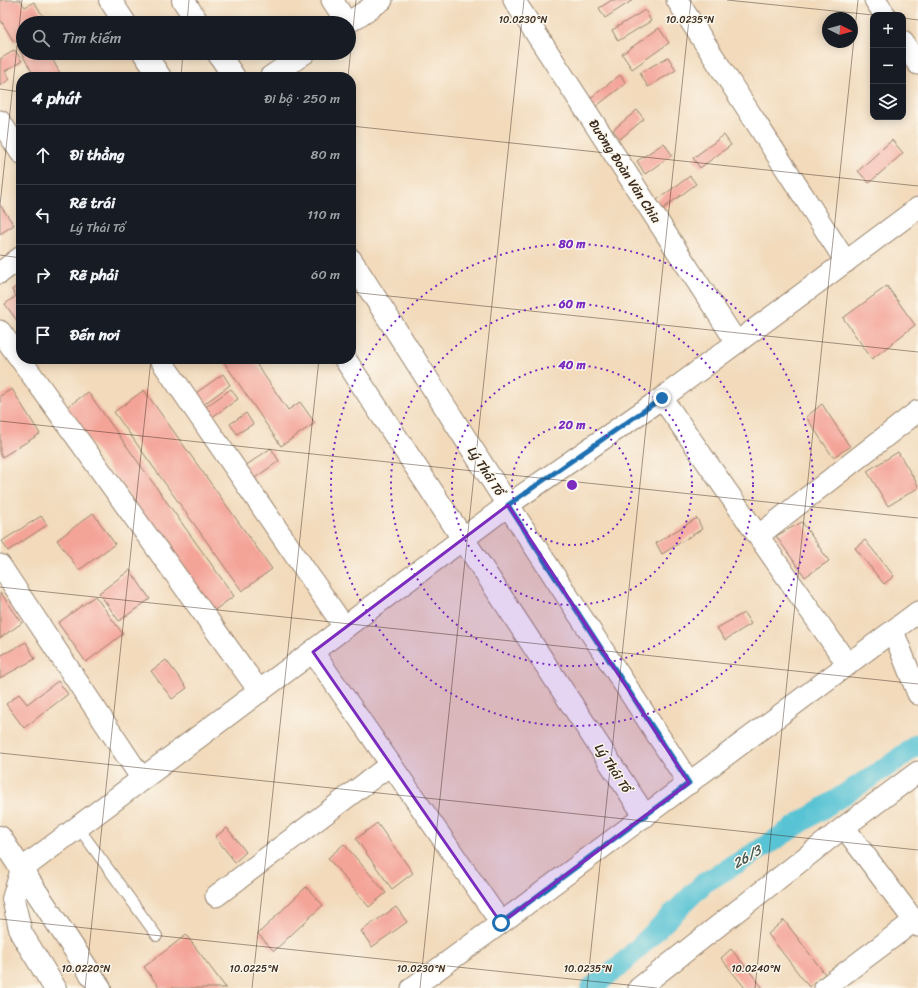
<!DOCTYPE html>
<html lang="vi">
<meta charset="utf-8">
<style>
body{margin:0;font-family:Sriracha,sans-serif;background:#20242c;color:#f1f3f6}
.controls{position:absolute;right:12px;top:12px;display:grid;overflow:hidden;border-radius:8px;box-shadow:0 2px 10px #0003}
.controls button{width:36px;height:36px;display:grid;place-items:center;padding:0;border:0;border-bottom:1px solid #363941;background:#171b24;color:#f1f3f6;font:20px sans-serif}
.compass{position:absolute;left:822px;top:12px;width:36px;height:36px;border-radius:50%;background:#171b24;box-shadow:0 2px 10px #0003;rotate:96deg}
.stop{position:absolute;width:12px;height:12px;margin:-9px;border:3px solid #1f6fb2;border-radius:50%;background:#fff}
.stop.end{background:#1f6fb2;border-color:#fff;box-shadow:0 1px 4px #0008}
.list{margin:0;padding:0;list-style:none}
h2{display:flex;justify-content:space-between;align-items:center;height:52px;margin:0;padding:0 16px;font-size:17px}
h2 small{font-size:13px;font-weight:400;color:#9ea1a6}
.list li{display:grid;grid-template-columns:26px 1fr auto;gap:12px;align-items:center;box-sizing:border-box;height:60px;padding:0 16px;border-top:1px solid #363941}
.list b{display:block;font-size:15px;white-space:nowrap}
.list p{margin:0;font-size:13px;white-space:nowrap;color:#9ea1a6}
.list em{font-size:13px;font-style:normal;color:#9ea1a6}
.icon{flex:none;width:22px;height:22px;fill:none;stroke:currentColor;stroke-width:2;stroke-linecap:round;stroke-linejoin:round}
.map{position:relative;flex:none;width:918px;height:988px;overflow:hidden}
.search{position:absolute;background:#171b24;box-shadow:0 2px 10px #0003;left:16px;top:16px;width:340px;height:44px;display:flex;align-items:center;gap:10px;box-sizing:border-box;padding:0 14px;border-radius:22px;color:#9ea1a6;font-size:15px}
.panel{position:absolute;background:#171b24;box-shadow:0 2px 10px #0003;left:16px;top:72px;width:340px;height:292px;border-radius:16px}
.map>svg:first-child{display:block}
</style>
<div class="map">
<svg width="918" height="988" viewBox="0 0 918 988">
<rect width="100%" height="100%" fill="#fbf7ec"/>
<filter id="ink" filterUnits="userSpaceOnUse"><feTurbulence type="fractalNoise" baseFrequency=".025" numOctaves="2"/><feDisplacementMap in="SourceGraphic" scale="8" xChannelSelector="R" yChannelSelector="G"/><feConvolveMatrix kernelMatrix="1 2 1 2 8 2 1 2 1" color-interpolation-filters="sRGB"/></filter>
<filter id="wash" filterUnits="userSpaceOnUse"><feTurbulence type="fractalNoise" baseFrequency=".012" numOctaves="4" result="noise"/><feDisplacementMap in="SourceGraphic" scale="16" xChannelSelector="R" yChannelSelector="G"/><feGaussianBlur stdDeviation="0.9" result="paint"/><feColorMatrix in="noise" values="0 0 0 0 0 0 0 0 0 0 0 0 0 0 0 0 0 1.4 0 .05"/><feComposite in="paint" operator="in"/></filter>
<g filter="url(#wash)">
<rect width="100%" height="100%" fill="#f2dabb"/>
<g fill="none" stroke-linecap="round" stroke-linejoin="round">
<path stroke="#58c3d4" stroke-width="21" d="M591 988 620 966 704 883 756 852 894 762 918 744"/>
</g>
<g id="blocks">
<path fill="#f4a397" d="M0 0H20L25 7 34 2 47 22 23 23V37L14 42 0 19Z
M612 0H633L605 18 599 8Z
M645 10 651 21 618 41 612 30Z
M659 28 669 43 632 69 622 54Z
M23 43V53H49L62 77H35L17 46Z
M15 50 22 61 5 71 10 79 0 86V59Z
M668 57 676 70 648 87 640 73Z
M620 75 626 83 594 108 588 100Z
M637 110 644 119 620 139 613 130Z
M724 135 731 145 700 168 693 158Z
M892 140 903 153 869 183 858 171Z
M664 143 672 155 645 174 637 161Z
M690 176 696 184 660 211 654 202Z
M0 205 14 225 0 234Z
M21 283V326L5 304 16 296 12 290Z
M887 286 915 325 872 359 843 318Z
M222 359H253L288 410 300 402 315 423 281 446Z
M223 374 230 385 200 407 193 395Z
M12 389 40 434 2 457 0 453V396Z
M231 389 238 399 211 418 204 408Z
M144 390 272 569 242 591 114 412Z
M88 392 234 596 212 612 66 408Z
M822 404 850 447 833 457 806 417Z
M246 413 253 424 237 434 230 424Z
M271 448 279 461 249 482 241 469Z
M898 452 918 485V488L888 506 867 471Z
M93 513 115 544 79 570 57 540Z
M41 516 47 525 8 551 2 541Z
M697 518 702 529 662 554 656 543Z
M802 522 829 561 805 577 776 536Z
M865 540 894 576 884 584 855 548Z
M130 570 150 599 119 621 99 593Z
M0 593H1L22 623 0 638Z
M95 596 123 634 86 662 58 623Z
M744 613 751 624 725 640 717 628Z
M26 642 35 659 0 678V656Z
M166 660 187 688 172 699 151 671Z
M58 681 68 694 24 728 6 704 19 694 27 704Z
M377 823 413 873 392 889 356 839Z
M227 828 246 852 235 862 215 837Z
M344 844 386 893 369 907 328 858Z
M306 887 323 905 274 951 258 934Z
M396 907 407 922 372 947 361 931Z
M784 920 825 974 809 987 768 934Z
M186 935 226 988H160L144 967Z
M731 949 763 988H745L721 958Z"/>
</g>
</g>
<g filter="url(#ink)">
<use href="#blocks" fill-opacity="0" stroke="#96826c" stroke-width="1"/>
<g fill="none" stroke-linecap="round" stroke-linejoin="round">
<defs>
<path id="service" d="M78 827 157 936"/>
<path id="minor" d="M332 0 347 23
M514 0 737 343
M677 0 846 262
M875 0 885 15
M348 23 382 0
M903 42 918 64
M270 77 305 53
M0 121 21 153
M0 273 21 257
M0 331 260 692
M160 359 345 628
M662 398 848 665
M508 505 662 398 918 208
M758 536 918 411
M0 565 142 779
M893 631 918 694
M313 652 501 923
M918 772 844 827 918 926
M216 896 391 764
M412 988 501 923 918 612
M639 988 844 827
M825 988 914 921"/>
<path id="tertiary" d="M110 0 125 23
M183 0 198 23
M144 53 160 77
M218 53 234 77
M351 260 508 505 689 783
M345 359 645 816
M0 837 100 988
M55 988 21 933 13 899 22 869 508 505"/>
</defs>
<use href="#service" stroke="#96826c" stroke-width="12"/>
<use href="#minor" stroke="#96826c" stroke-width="23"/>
<use href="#tertiary" stroke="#96826c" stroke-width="24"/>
<use href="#service" stroke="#fff" stroke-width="10"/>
<use href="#minor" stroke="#fff" stroke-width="21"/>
<use href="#tertiary" stroke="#fff" stroke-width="22"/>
</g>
</g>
<g fill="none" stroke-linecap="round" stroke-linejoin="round" filter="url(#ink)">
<path stroke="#1f6fb2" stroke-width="5" d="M501 923 689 783 508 505 662 398"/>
</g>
<path fill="#7b2cbf" fill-opacity="0.2" stroke="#7b2cbf" stroke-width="3" stroke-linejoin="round" d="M508 505 689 783 501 923 313 652Z"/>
<path fill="none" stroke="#3b2a1e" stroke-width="1" stroke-opacity="0.45" d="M727 0 873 15M903 18 918 20M187 23 189 0M181 77 183 53M348 77 356 0M0 89 21 92M351 126 918 186M0 205 22 0M0 255 21 258M351 292 918 352M0 421 918 518M0 587 918 684M0 753 918 850M0 919 657 988M85 988 151 359M252 988 319 359M420 988 524 0M587 988 691 0M755 988 858 0"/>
<g fill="none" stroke="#7b2cbf" stroke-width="2" stroke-dasharray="2 4">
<circle cx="572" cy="485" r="60"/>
<circle cx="572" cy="485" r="120"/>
<circle cx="572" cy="485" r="181"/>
<circle cx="572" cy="485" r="241"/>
</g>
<g text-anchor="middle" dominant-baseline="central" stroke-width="3" stroke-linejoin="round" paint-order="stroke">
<g font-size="13" fill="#3b2a1e" stroke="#fbf7ec">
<text transform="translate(625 171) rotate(57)">Đường Đoàn Văn Chia</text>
<text transform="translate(486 471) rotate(57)">Lý Thái Tổ</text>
<text transform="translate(613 768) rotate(57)">Lý Thái Tổ</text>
</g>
<g font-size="14" font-style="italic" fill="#445855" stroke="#fbf7ec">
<text transform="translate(747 857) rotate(-31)">26/3</text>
</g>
</g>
<g font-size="10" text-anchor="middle" fill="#3b2a1e" stroke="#fbf7ec" stroke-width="3" stroke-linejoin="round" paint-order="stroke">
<text x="523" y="23">10.0230°N</text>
<text x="690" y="23">10.0235°N</text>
<text x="86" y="972">10.0220°N</text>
<text x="254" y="972">10.0225°N</text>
<text x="421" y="972">10.0230°N</text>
<text x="588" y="972">10.0235°N</text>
<text x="756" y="972">10.0240°N</text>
</g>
<circle cx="572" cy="485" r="6" fill="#7b2cbf" stroke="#fbf7ec" stroke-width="2"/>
<g font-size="12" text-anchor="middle" font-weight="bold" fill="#7b2cbf" stroke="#fbf7ec" stroke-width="3" stroke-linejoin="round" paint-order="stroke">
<text x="572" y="248">80 m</text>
<text x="572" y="308">60 m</text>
<text x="572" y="369">40 m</text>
<text x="572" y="429">20 m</text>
</g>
</svg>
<div class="controls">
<button>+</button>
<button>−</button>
<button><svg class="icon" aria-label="layers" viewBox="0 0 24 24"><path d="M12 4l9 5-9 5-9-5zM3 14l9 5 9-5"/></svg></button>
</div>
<svg class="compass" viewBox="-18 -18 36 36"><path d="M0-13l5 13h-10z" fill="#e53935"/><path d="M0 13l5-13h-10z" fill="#9ea1a6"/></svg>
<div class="stop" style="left:501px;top:923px"></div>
<div class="stop end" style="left:662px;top:398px"></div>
<div class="search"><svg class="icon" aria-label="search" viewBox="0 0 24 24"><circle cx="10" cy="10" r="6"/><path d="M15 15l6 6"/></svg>Tìm kiếm</div>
<section class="panel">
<h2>4 phút<small>Đi bộ · 250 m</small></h2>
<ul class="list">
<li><svg class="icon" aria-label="ahead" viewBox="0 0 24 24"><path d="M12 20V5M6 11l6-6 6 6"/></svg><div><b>Đi thẳng</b></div><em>80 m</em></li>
<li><svg class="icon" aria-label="left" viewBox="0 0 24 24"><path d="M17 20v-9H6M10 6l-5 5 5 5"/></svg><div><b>Rẽ trái</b><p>Lý Thái Tổ</p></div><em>110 m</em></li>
<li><svg class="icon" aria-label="right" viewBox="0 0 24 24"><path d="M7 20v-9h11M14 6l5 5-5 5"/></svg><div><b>Rẽ phải</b></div><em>60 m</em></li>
<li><svg class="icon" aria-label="arrive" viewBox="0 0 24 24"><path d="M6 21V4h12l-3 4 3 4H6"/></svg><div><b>Đến nơi</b></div></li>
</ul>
</section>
</div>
